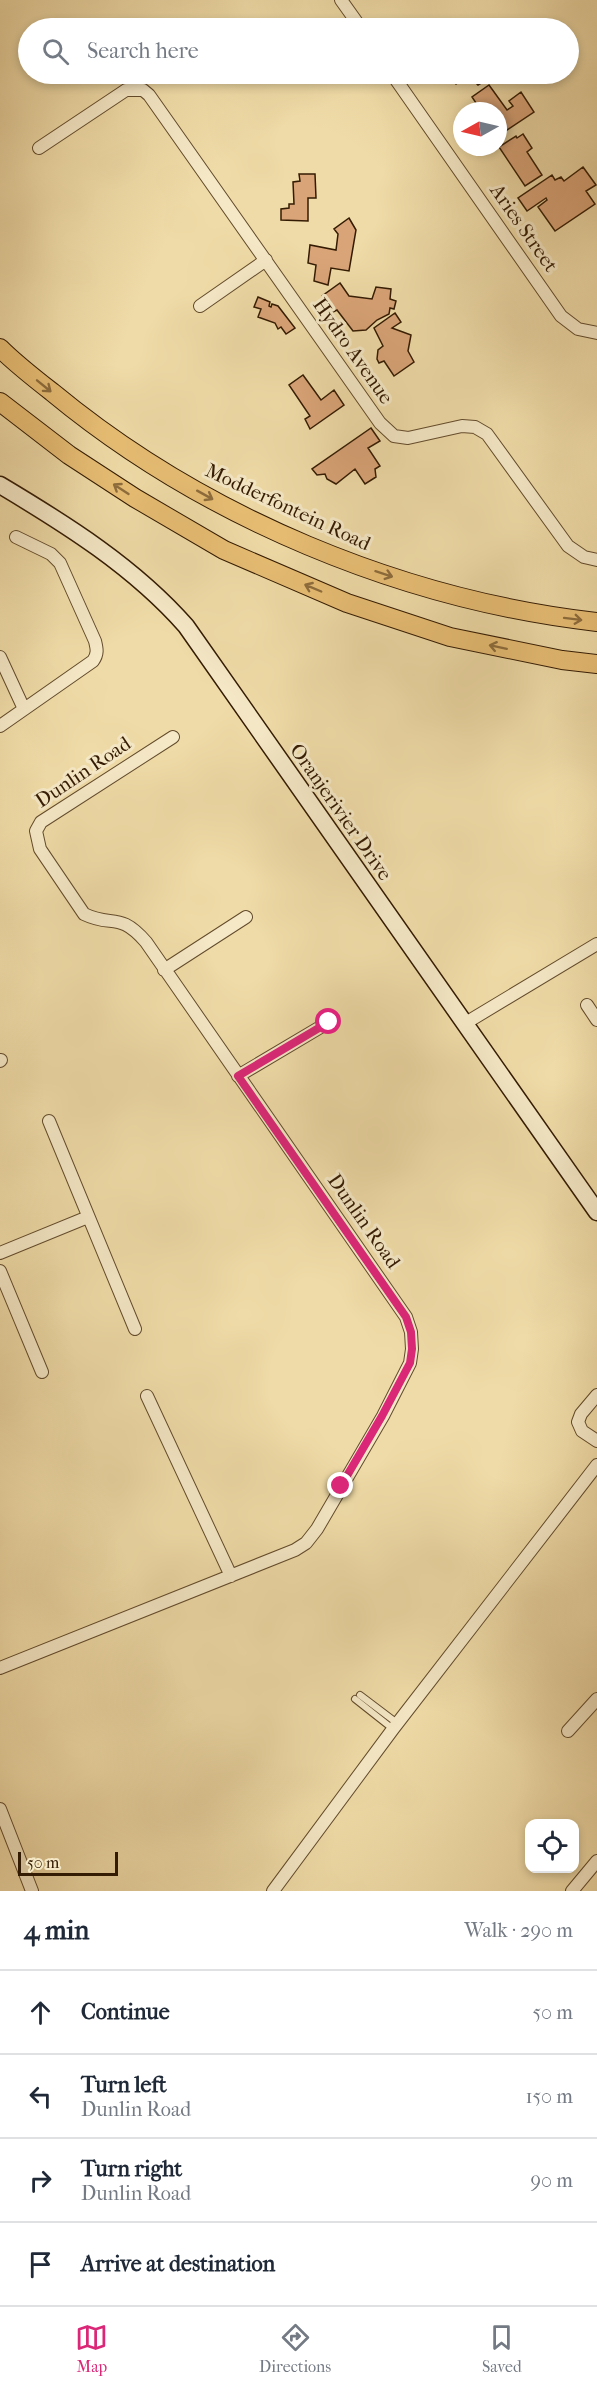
<!DOCTYPE html>
<meta charset="utf-8">
<style>
body{margin:0;font-family:"IM FELL French Canon",serif;background:#f2f2f3;color:#1f2937}
.controls{position:absolute;right:18px;bottom:18px;display:grid;overflow:hidden;border-radius:12px;box-shadow:0 3px 9px #0003}
.controls button{width:54px;height:54px;display:grid;place-items:center;padding:0;border:0;border-bottom:2px solid #e0e1e3;background:#fff;color:#1f2937;font:30px sans-serif}
.compass{position:absolute;left:453px;top:102px;width:54px;height:54px;border-radius:50%;background:#fff;box-shadow:0 3px 9px #0003;rotate:262deg}
.scale{position:absolute;left:18px;bottom:15px;width:100px;box-sizing:border-box;padding-left:6px;border:3px solid #341b03;border-top:0;font-size:16px;line-height:21px;white-space:nowrap;color:#341b03;-webkit-text-stroke:4px #f5e8c6;paint-order:stroke}
.stop{position:absolute;width:18px;height:18px;margin:-14px;border:4px solid #db2777;border-radius:50%;background:#fff}
.stop.end{background:#db2777;border-color:#fff;box-shadow:0 2px 6px #0008}
.list{margin:0;padding:0;list-style:none}
h2{display:flex;justify-content:space-between;align-items:center;height:78px;margin:0;padding:0 24px;font-size:26px}
h2 small{font-size:20px;font-weight:400;color:#747a83}
.list li{display:grid;grid-template-columns:39px 1fr auto;gap:18px;align-items:center;box-sizing:border-box;height:84px;padding:0 24px;border-top:2px solid #e0e1e3}
.list b{display:block;font-size:22px;white-space:nowrap}
.list p{margin:0;font-size:20px;white-space:nowrap;color:#747a83}
.list em{font-size:20px;font-style:normal;color:#747a83}
.icon{flex:none;width:33px;height:33px;fill:none;stroke:currentColor;stroke-width:2;stroke-linecap:round;stroke-linejoin:round}
.map{position:relative;flex:none;width:597px;height:1891px;overflow:hidden}
.search{position:absolute;background:#fff;box-shadow:0 3px 9px #0003;left:18px;right:18px;top:18px;height:66px;display:flex;align-items:center;gap:15px;box-sizing:border-box;padding:0 21px;border-radius:33px;color:#747a83;font-size:22px}
.sheet{height:414px;background:#fff}
nav{display:flex;justify-content:space-around;align-items:center;box-sizing:border-box;height:84px;border-top:2px solid #e0e1e3;background:#fff;font-size:16px;color:#747a83}
nav a{display:grid;justify-items:center;gap:3px}
nav .on{color:#db2777}
.map>svg:first-child{display:block}
</style>
<div class="map">
<svg width="597" height="1891" viewBox="0 0 597 1891">
<rect width="100%" height="100%" fill="#efdba7"/>
<filter id="stains"><feTurbulence type="fractalNoise" baseFrequency=".00333" numOctaves="4"/><feColorMatrix values="0 0 0 0 .2 0 0 0 0 .09 0 0 0 0 .02 0 0 0 .5 -.17"/></filter>
<radialGradient id="worn" r=".72"><stop offset=".6" stop-color="#630" stop-opacity="0"/><stop offset="1" stop-color="#630" stop-opacity=".3"/></radialGradient>
<path fill="#d9a478" stroke="#341b03" stroke-width="1.5" d="M450 74H492L493 76 478 85 475 82H468L466 78 456 84Z
M489 85 507 110 513 106 509 101 521 92 534 112 504 132 498 125V111L480 109 472 97Z
M523 134 532 148 527 152 542 175 525 186 499 147 516 136 517 138Z
M583 167 596 185 586 191 595 204 555 231 538 207 547 200 546 198 527 211 518 198 552 175 555 180 561 177 564 181Z
M299 174H315L316 198H308V221L281 220V209L289 208V204H294L293 182 300 181Z
M349 218 356 230 349 271 331 268 328 285 314 281 316 265 308 263 310 245 336 250 338 234 334 229Z
M340 283 349 296 372 299 376 287 391 289 390 299 396 301 394 309 390 308 389 314 377 320 366 330 353 331 337 310 333 312 322 296Z
M258 297 270 302 269 306 271 307 272 304 278 306 295 328 286 334 281 327 278 329 275 323 258 317 261 309 254 307Z
M395 313 401 322 392 328 411 335 408 351 414 362 394 376 384 361 379 363 377 359 378 350 383 346 374 328Z
M303 375 321 400 334 390 344 405 310 429 305 419 310 416 289 385Z
M371 428 380 441 368 448 380 466 375 469 376 477 365 484 355 469 336 484 327 479 325 474 317 475 312 469Z"/>
<g fill="none" stroke-linecap="round" stroke-linejoin="round">
<defs>
<path id="lane" d="M360 1695 397 1723
M355 1699 393 1729"/>
<path id="street" d="M341 0 361 28
M392 74 561 316 578 329 597 333
M39 148 126 90H143L149 95 380 423 394 436 408 438 462 426 475 427 487 434 568 546 584 557 597 560
M200 306 266 260
M0 657 24 709
M0 726 93 661C98 654 97 649 95 641L60 563 51 554 16 537
M164 970 246 917
M587 1005 597 1020
M464 1024 597 944
M0 1061 1 1060
M238 1076 329 1022
M49 1121 135 1329
M0 1253 88 1217
M0 1271 42 1372
M597 1395 581 1414 578 1422 582 1431 597 1441
M147 1396 231 1576
M0 1668 295 1550 306 1543 317 1529 383 1416 410 1363 412 1349 411 1332 406 1317 146 942C119 911 113 928 84 914L40 849 36 831 41 822 173 737
M568 1731 597 1699
M0 1809 32 1891
M273 1891 393 1729 597 1465
M572 1891 597 1861"/>
<path id="secondary" d="M0 485C67 525 134 567 186 626L597 1212"/>
<path id="primary" d="M0 348C16 364 34 378 52 392 203 517 402 600 597 622
M0 402 69 455 135 498 224 550 347 603 450 637 562 660 597 664"/>
</defs>
<use href="#lane" stroke="#634b2c" stroke-width="8"/>
<use href="#street" stroke="#634b2c" stroke-width="14"/>
<use href="#secondary" stroke="#341b03" stroke-width="19"/>
<use href="#primary" stroke="#341b03" stroke-width="20"/>
<use href="#lane" stroke="#f5e8c6" stroke-width="6"/>
<use href="#street" stroke="#f5e8c6" stroke-width="12"/>
<use href="#secondary" stroke="#f5e8c6" stroke-width="16"/>
<use href="#primary" stroke="#e8be74" stroke-width="18"/>
</g>
<defs><path id="oneway-shaft" d="M-6 0H5M1.5-3L5.5 0L1.5 3" fill="none" stroke-width="1.6" stroke-linecap="round" stroke-linejoin="round" transform="scale(1.5)"/></defs>
<g stroke="#8e6c3c">
<use href="#oneway-shaft" transform="translate(44 386) rotate(39)"/>
<use href="#oneway-shaft" transform="translate(121 489) rotate(-147)"/>
<use href="#oneway-shaft" transform="translate(205 495) rotate(29)"/>
<use href="#oneway-shaft" transform="translate(384 574) rotate(18)"/>
<use href="#oneway-shaft" transform="translate(313 588) rotate(-157)"/>
<use href="#oneway-shaft" transform="translate(573 619) rotate(7)"/>
<use href="#oneway-shaft" transform="translate(498 647) rotate(-168)"/>
</g>
<g fill="none" stroke-linecap="round" stroke-linejoin="round">
<path stroke="#db2777" stroke-width="8" d="M329 1022 238 1076 406 1317 411 1332 412 1349 410 1363 382 1416 341 1486"/>
</g>
<g text-anchor="middle" dominant-baseline="central" stroke-width="6" stroke-linejoin="round" paint-order="stroke">
<g font-size="20" fill="#341b03" stroke="#f5e8c6">
<text transform="translate(524 228) rotate(55)">Aries Street</text>
<text transform="translate(353 351) rotate(55)">Hydro Avenue</text>
<text transform="translate(288 507) rotate(25)">Modderfontein Road</text>
<text transform="translate(83 772) rotate(-34)">Dunlin Road</text>
<text transform="translate(341 812) rotate(55)">Oranjerivier Drive</text>
<text transform="translate(364 1221) rotate(55)">Dunlin Road</text>
</g>
</g>
<rect width="100%" height="100%" filter="url(#stains)"/>
<rect width="100%" height="100%" fill="url(#worn)"/>
</svg>
<div class="controls">
<button><svg class="icon" aria-label="locate" viewBox="0 0 24 24"><circle cx="12" cy="12" r="6"/><path d="M12 2v4M12 18v4M2 12h4M18 12h4"/></svg></button>
</div>
<svg class="compass" viewBox="-18 -18 36 36"><path d="M0-13l5 13h-10z" fill="#e53935"/><path d="M0 13l5-13h-10z" fill="#747a83"/></svg>
<div class="scale">50 m</div>
<div class="stop" style="left:329px;top:1022px"></div>
<div class="stop end" style="left:341px;top:1486px"></div>
<div class="search"><svg class="icon" aria-label="search" viewBox="0 0 24 24"><circle cx="10" cy="10" r="6"/><path d="M15 15l6 6"/></svg>Search here</div>
</div>
<section class="sheet">
<h2>4 min<small>Walk · 290 m</small></h2>
<ul class="list">
<li><svg class="icon" aria-label="ahead" viewBox="0 0 24 24"><path d="M12 20V5M6 11l6-6 6 6"/></svg><div><b>Continue</b></div><em>50 m</em></li>
<li><svg class="icon" aria-label="left" viewBox="0 0 24 24"><path d="M17 20v-9H6M10 6l-5 5 5 5"/></svg><div><b>Turn left</b><p>Dunlin Road</p></div><em>150 m</em></li>
<li><svg class="icon" aria-label="right" viewBox="0 0 24 24"><path d="M7 20v-9h11M14 6l5 5-5 5"/></svg><div><b>Turn right</b><p>Dunlin Road</p></div><em>90 m</em></li>
<li><svg class="icon" aria-label="arrive" viewBox="0 0 24 24"><path d="M6 21V4h12l-3 4 3 4H6"/></svg><div><b>Arrive at destination</b></div></li>
</ul>
</section>
<nav>
<a class="on"><svg class="icon" aria-label="map" viewBox="0 0 24 24"><path d="M3 6l6-2 6 2 6-2v14l-6 2-6-2-6 2zM9 4v14M15 6v14"/></svg>Map</a>
<a><svg class="icon" aria-label="directions" viewBox="0 0 24 24"><path d="M12 3l9 9-9 9-9-9zM9 14v-3h6M13 9l2 2-2 2"/></svg>Directions</a>
<a><svg class="icon" aria-label="saved" viewBox="0 0 24 24"><path d="M7 4h10v16l-5-4-5 4z"/></svg>Saved</a>
</nav>
